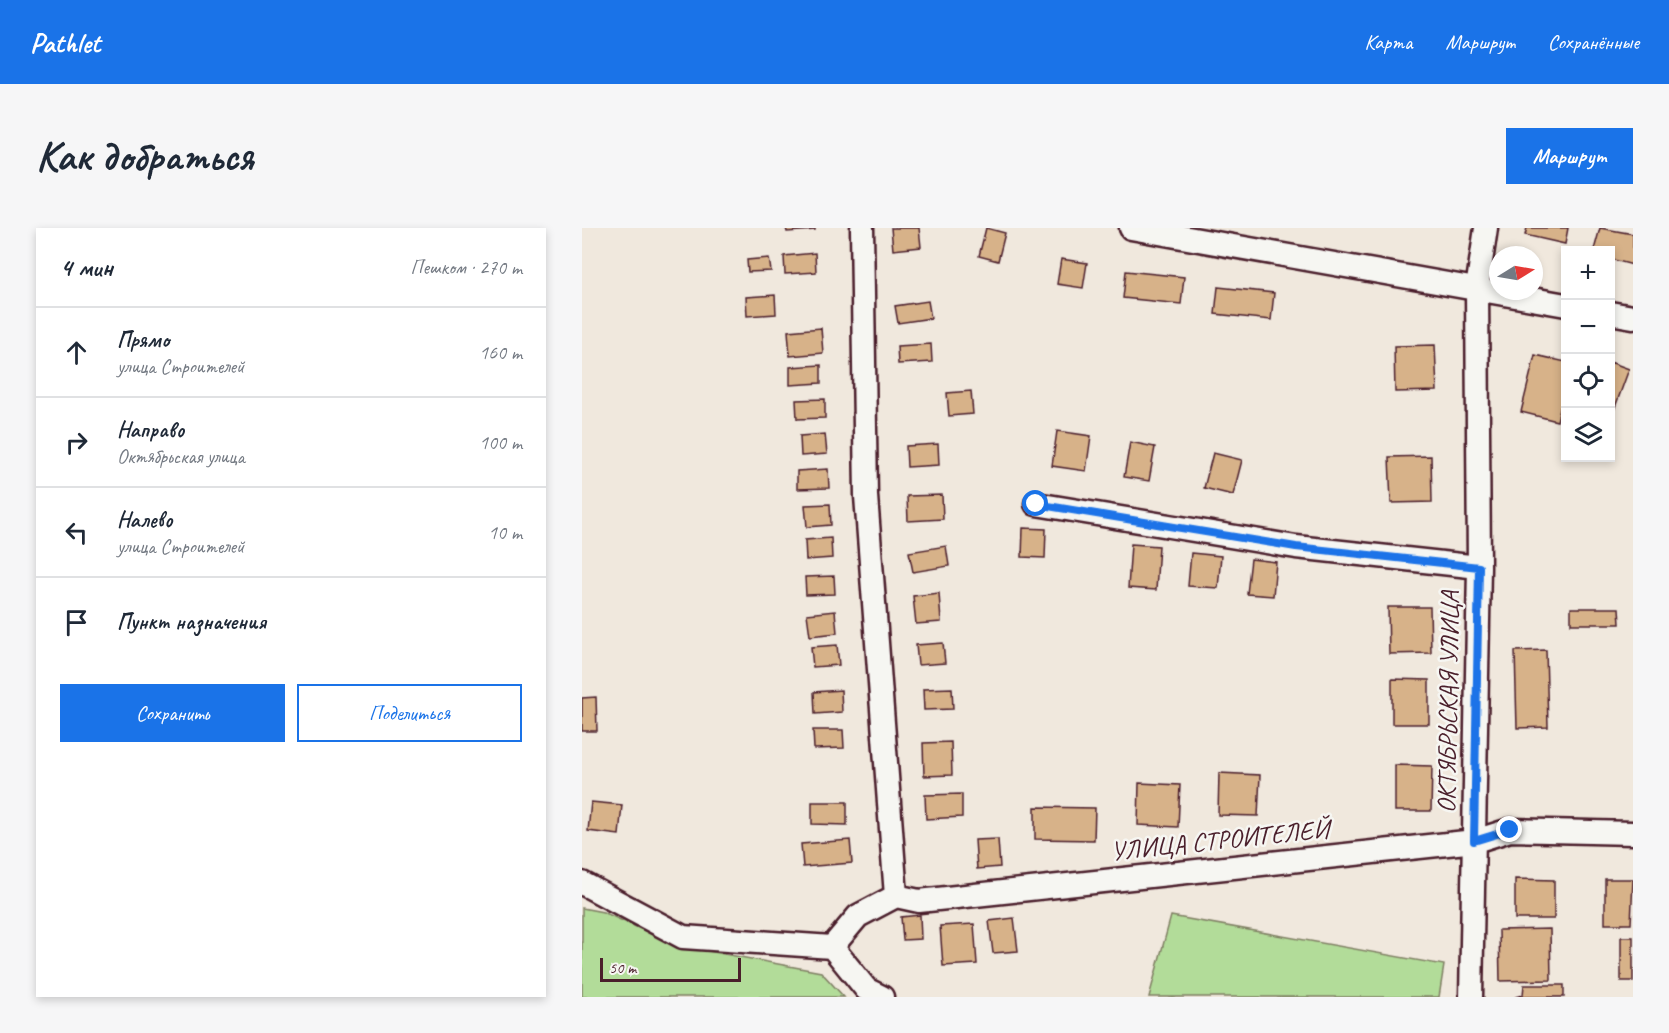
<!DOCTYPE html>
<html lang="ru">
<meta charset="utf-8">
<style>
body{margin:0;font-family:Caveat,sans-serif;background:#f6f6f7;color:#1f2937}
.controls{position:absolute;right:18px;top:18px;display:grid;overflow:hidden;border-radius:0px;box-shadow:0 3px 9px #0003}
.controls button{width:54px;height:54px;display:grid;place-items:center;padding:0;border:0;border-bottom:2px solid #e0e1e3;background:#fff;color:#1f2937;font:30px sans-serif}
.compass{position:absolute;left:907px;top:18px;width:54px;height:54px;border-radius:50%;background:#fff;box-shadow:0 3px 9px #0003;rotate:79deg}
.scale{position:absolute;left:18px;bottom:15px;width:141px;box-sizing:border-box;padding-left:6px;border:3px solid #4a1f2b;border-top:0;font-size:16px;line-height:21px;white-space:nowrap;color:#4a1f2b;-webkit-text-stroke:4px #f6f6f2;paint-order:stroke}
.stop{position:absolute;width:18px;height:18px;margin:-14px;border:4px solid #1a73e8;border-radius:50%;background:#fff}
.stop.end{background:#1a73e8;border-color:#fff;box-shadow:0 2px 6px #0008}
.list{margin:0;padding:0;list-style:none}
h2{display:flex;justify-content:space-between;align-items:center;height:78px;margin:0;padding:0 24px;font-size:26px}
h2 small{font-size:20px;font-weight:400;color:#747a83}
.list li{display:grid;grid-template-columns:39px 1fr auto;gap:18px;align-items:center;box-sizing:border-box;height:90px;padding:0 24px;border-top:2px solid #e0e1e3}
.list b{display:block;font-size:22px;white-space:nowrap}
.list p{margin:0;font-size:20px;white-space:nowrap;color:#747a83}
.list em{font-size:20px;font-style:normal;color:#747a83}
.actions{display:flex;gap:12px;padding:18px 24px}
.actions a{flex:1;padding:14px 0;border:2px solid #1a73e8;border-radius:0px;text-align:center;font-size:21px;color:#1a73e8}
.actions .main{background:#1a73e8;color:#fff}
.icon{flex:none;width:33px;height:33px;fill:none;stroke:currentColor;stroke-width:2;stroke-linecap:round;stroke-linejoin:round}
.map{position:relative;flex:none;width:1051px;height:769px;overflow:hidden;border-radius:0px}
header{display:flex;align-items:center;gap:36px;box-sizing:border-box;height:84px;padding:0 30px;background:#1a73e8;color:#fff}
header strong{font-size:28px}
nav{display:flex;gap:33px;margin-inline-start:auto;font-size:21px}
.intro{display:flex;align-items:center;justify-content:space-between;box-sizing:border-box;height:144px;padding:0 36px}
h1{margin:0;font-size:42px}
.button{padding:15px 27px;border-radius:0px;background:#1a73e8;color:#fff;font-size:21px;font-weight:700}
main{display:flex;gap:36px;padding:0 36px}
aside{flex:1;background:#fff;border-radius:0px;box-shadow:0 3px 9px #0003}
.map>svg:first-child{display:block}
</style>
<header>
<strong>Pathlet</strong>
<nav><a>Карта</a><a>Маршрут</a><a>Сохранённые</a></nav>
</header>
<div class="intro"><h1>Как добраться</h1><a class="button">Маршрут</a></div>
<main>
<aside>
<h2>4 мин<small>Пешком · 270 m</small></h2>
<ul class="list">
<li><svg class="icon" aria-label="ahead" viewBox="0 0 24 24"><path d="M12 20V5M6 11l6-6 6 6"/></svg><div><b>Прямо</b><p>улица Строителей</p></div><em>160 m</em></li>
<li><svg class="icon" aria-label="right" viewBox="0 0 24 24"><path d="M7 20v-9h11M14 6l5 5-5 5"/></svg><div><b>Направо</b><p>Октябрьская улица</p></div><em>100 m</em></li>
<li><svg class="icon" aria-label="left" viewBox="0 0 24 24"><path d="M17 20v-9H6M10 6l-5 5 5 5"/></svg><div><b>Налево</b><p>улица Строителей</p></div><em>10 m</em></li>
<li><svg class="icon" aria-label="arrive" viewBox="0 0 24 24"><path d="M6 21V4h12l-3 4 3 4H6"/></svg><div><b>Пункт назначения</b></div></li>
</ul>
<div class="actions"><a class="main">Сохранить</a><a>Поделиться</a></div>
</aside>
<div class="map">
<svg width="1051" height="769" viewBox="0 0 1051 769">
<rect width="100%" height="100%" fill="#f0e8dd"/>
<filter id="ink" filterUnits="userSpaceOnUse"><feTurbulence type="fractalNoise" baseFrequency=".0167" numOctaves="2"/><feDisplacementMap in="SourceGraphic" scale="12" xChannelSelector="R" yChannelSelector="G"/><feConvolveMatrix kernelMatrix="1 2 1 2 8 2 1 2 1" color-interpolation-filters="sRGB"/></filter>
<g filter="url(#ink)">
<path fill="#b2dc99" stroke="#7e7e62" stroke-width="1.5" d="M0 680 21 684 94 717 239 744 262 769H0Z
M589 688 862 737 857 769H567Z"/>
<path fill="#d7b289" stroke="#4a1f2b" stroke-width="1.5" d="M204 0H233V2L205 4Z
M309 0H337L339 19 311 22Z
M404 0 423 5 416 33 397 28Z
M945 0H986L983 16 943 7Z
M1018 0 1051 6V37L1028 31V22H1012Z
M233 25 234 44 203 46 202 28Z
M187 30 189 43 166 44 165 32Z
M479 31 505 35 501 60 475 56Z
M544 43 602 49 599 76 541 70Z
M636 59 692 65 689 92 633 86Z
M193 67 194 86 165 88 164 69Z
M346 73 349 90 316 95 313 78Z
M239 100 241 125 208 128 206 103Z
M349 116 350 134 316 136 315 118Z
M853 117 855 163 813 164 812 118Z
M953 127 984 134V158L975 193 939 184Z
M1028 134 1047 141 1032 182 1028 181Z
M239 137V155L208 157V139Z
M389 163 391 186 367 188 365 165Z
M243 171V190L215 191 214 172Z
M475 203 509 208 504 243 470 238Z
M243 206 245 226 219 228 218 208Z
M548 214 573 219 567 253 542 249Z
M356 216 357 237 325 239 324 218Z
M631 225 660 232 651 267 622 260Z
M849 228 850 274 809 275 807 229Z
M246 241 247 260 215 261V243Z
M360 267 361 291 326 293 325 268Z
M248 276 249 297 225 299 223 277Z
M441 300 464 301 463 330 440 329Z
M249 310 250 330 224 332 223 312Z
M549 316 577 318 574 362 546 360Z
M364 318 367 338 331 344 327 324Z
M609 325 639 328 636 360 606 358Z
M669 331 694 334 691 368 665 366Z
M252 348 253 366 224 367 223 349Z
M357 365 359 394 334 396 331 368Z
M806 379H848L849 425 807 426Z
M989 380H1037L1038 396H989Z
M253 383 255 405 228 408 225 386Z
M361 415 363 435 336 437 334 417Z
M255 417 257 437 231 439 229 419Z
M964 422 966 499 935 500 933 423Z
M810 451 847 452V496H810Z
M370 460 371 481 342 482 341 461Z
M259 462 260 484 233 486 232 464Z
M14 469 15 503H0V470Z
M231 502H261L262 520 232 521Z
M369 514 370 547 342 548 341 515Z
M813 537 850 538 849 583H813Z
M637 545 678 547 676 588 636 587Z
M557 555 598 557 596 599 556 597Z
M380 566V589L344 591 343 567Z
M9 574 40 577 37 607 6 603Z
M230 574H265V597L230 596Z
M453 579 513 580 512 612 453 611Z
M416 611 418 639 395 641 393 612Z
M268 612 270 635 221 639 219 616Z
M933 651 972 652V691H933Z
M1023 651H1051L1049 696H1023Z
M338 687 339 711 321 712 319 689Z
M432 690 436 723 411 725 407 693Z
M392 696 395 736 361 738 358 698Z
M968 701 969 752 918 753 917 702Z
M1039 709H1051V753H1039Z
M942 757H982V769H933L941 767Z"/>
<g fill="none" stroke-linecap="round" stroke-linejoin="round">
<defs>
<path id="minor" d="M280 0 284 268 314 668
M549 0 984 77
M1028 85 1051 89
M454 276 714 319 897 339
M0 655 101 709 250 719 284 761 300 769
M250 719 276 688 314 668 337 673 893 613 928 602 1051 605
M889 769 897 339 895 61 904 0"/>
</defs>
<use href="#minor" stroke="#4a1f2b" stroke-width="27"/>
<use href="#minor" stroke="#f6f6f2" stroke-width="22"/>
</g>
</g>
<g fill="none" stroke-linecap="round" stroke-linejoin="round" filter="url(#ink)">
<path stroke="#1a73e8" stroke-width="8" d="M454 276 714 319 897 339 892 613 928 602"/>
</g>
<g text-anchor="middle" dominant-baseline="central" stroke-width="5" stroke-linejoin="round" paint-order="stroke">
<g font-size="26" fill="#4a1f2b" stroke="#f6f6f2">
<text transform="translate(866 474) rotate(-89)">ОКТЯБРЬСКАЯ УЛИЦА</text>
<text transform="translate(638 612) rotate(-6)">УЛИЦА СТРОИТЕЛЕЙ</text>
</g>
</g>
</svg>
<div class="controls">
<button>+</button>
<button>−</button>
<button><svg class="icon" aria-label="locate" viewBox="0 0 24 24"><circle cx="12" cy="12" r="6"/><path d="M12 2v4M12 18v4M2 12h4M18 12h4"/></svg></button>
<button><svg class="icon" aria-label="layers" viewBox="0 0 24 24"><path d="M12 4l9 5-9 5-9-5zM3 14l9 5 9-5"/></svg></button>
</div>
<svg class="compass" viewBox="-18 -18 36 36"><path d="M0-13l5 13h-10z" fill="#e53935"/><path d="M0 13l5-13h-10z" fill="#747a83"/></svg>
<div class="scale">50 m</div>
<div class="stop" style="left:454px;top:276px"></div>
<div class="stop end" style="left:928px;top:602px"></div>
</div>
</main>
